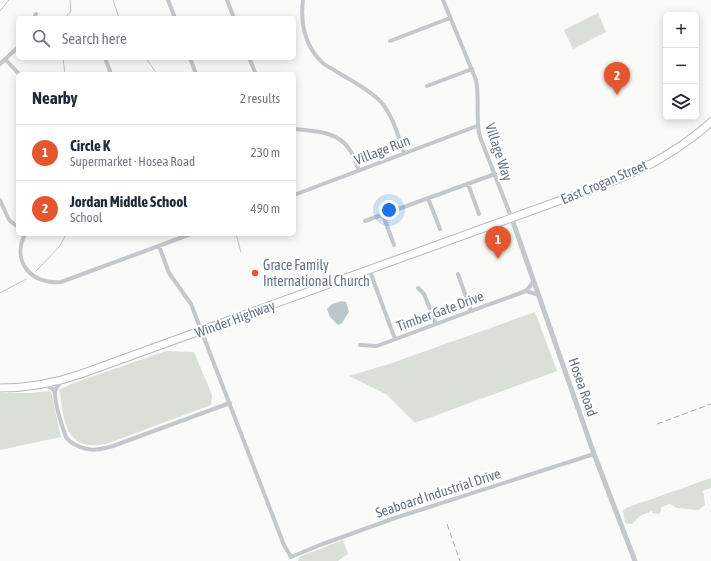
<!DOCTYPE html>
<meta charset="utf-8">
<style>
body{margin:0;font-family:"Asap Condensed",sans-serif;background:#f2f2f3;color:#1f2937}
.controls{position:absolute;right:12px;top:12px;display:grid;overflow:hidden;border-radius:6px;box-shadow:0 2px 10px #0003}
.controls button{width:36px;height:36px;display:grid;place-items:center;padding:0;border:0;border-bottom:1px solid #e0e1e3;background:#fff;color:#1f2937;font:20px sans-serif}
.you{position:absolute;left:389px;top:210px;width:14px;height:14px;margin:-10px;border:3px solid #fff;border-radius:50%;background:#1a73e8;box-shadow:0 0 0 6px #1a73e833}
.badge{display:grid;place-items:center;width:26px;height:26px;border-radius:50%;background:#e4572e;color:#fff;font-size:13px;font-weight:700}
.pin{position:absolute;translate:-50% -33px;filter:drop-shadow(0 1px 2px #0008)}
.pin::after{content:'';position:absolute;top:21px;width:14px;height:12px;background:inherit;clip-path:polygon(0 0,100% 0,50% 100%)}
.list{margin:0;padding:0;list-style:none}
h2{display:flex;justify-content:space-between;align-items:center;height:52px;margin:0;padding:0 16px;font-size:17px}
h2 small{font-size:13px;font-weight:400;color:#747a83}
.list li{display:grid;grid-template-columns:26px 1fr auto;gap:12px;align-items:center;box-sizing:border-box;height:56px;padding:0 16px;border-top:1px solid #e0e1e3}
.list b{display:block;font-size:15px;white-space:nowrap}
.list p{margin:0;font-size:13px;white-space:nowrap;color:#747a83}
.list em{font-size:13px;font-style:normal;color:#747a83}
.icon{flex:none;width:22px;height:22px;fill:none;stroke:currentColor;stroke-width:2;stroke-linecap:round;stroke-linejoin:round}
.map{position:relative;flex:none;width:711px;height:561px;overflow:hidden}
.search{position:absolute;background:#fff;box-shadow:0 2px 10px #0003;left:16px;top:16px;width:280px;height:44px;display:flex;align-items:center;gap:10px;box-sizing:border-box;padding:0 14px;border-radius:6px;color:#747a83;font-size:15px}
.panel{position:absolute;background:#fff;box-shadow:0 2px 10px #0003;left:16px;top:72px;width:280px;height:164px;border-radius:6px}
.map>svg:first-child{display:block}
</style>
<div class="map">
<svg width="711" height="561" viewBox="0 0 711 561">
<rect width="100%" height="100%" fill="#fafaf8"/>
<path fill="#dadfd7" d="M598 13 606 32 573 49 564 30Z
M535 312 557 371 415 423 386 394 349 376 389 364Z
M166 351 194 352 212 395 211 405 106 444C64 452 65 421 59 390L71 384Z
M51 391 61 437 0 450V393H30Z
M711 478V488L702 491 704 495 705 505 698 510 677 508 670 504 661 507V512L658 514 652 513V511L640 516 632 524 625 523 623 511 626 508Z
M343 540 348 554 338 561H298L299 557Z"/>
<path fill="#bbc7cb" d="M342 301 346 302 349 312 342 323 338 325 330 317 327 309 332 304Z"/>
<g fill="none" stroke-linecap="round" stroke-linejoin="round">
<path stroke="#bbc7cb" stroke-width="1" d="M113 0 119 18
M0 11 9 0
M65 18 71 11 70 0
M63 58 65 74
M146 58 157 74
M236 234 241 252
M36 271 60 246 66 234
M0 293 26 279"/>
<defs>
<path id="primary" d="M0 388C28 388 55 383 81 374L611 182C647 168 682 148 711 122"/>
</defs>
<use href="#primary" stroke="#b5babe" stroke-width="9"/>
<path stroke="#c3c8cc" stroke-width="4" d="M168 0 175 18
M227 0 234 18
M303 0C300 23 305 48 324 64 328 67 333 69 337 72 352 81 368 89 380 101 393 115 398 136 404 153
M443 0 476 80C480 100 475 119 480 137L512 219
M34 18 36 14
M390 41 450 18
M105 58 111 74
M190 58 196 74
M249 58 256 74
M5 59 19 74
M0 64 18 47
M427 86 472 69
M294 129C314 131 338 131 350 150 354 156 356 164 359 170
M468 184 479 214
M294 195 477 126
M428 198 440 229
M0 200 9 220 18 227
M383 215 394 245
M365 221 495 174
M25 234C11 262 32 285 61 282L191 234
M159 246 169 273 191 304 284 545 291 557 320 545 395 518 594 454
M369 269 395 339
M458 274 471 311
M418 288 424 294 436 324
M526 291 539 295
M360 345 377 346 471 311 526 291 534 281
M62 381C59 384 56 388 55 392 55 404 62 426 66 437 68 441 72 443 76 445 89 452 99 450 113 446L230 403
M44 385 52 388 55 393"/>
<path stroke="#c3c8cc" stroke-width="5" d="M512 219 594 454 635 561"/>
<use href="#primary" stroke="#fff" stroke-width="7"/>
<path stroke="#a2aab0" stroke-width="1" stroke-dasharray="6 3" stroke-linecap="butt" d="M657 424 711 404
M447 524 460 561"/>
</g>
<circle fill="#e4572e" stroke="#fff" stroke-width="1.5" cx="255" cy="273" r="4"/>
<g text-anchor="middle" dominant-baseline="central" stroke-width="4" stroke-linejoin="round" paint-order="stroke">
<g font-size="14" fill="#657683" stroke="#fff">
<text transform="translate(382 150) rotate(-21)">Village Run</text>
<text transform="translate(499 152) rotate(72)">Village Way</text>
<text transform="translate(604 182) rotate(-23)">East Crogan Street</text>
<text transform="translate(440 311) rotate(-20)">Timber Gate Drive</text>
<text transform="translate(235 319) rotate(-20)">Winder Highway</text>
<text transform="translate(583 387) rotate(71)">Hosea Road</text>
<text transform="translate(438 493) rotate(-18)">Seaboard Industrial Drive</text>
</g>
<g font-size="14" fill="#657683" stroke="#fff" text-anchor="start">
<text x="263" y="265">Grace Family<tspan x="263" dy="16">International Church</tspan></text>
</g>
</g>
</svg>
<div class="controls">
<button>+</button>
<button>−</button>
<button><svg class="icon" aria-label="layers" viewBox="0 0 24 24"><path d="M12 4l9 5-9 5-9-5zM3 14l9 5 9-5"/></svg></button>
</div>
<div class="you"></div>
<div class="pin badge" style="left:498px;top:259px">1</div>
<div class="pin badge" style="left:617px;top:95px">2</div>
<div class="search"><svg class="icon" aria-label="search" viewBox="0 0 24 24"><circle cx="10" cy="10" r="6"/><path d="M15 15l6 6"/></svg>Search here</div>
<section class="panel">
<h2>Nearby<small>2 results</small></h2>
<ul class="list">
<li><span class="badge">1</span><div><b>Circle K</b><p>Supermarket · Hosea Road</p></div><em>230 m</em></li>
<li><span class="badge">2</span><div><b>Jordan Middle School</b><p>School</p></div><em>490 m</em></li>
</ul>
</section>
</div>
